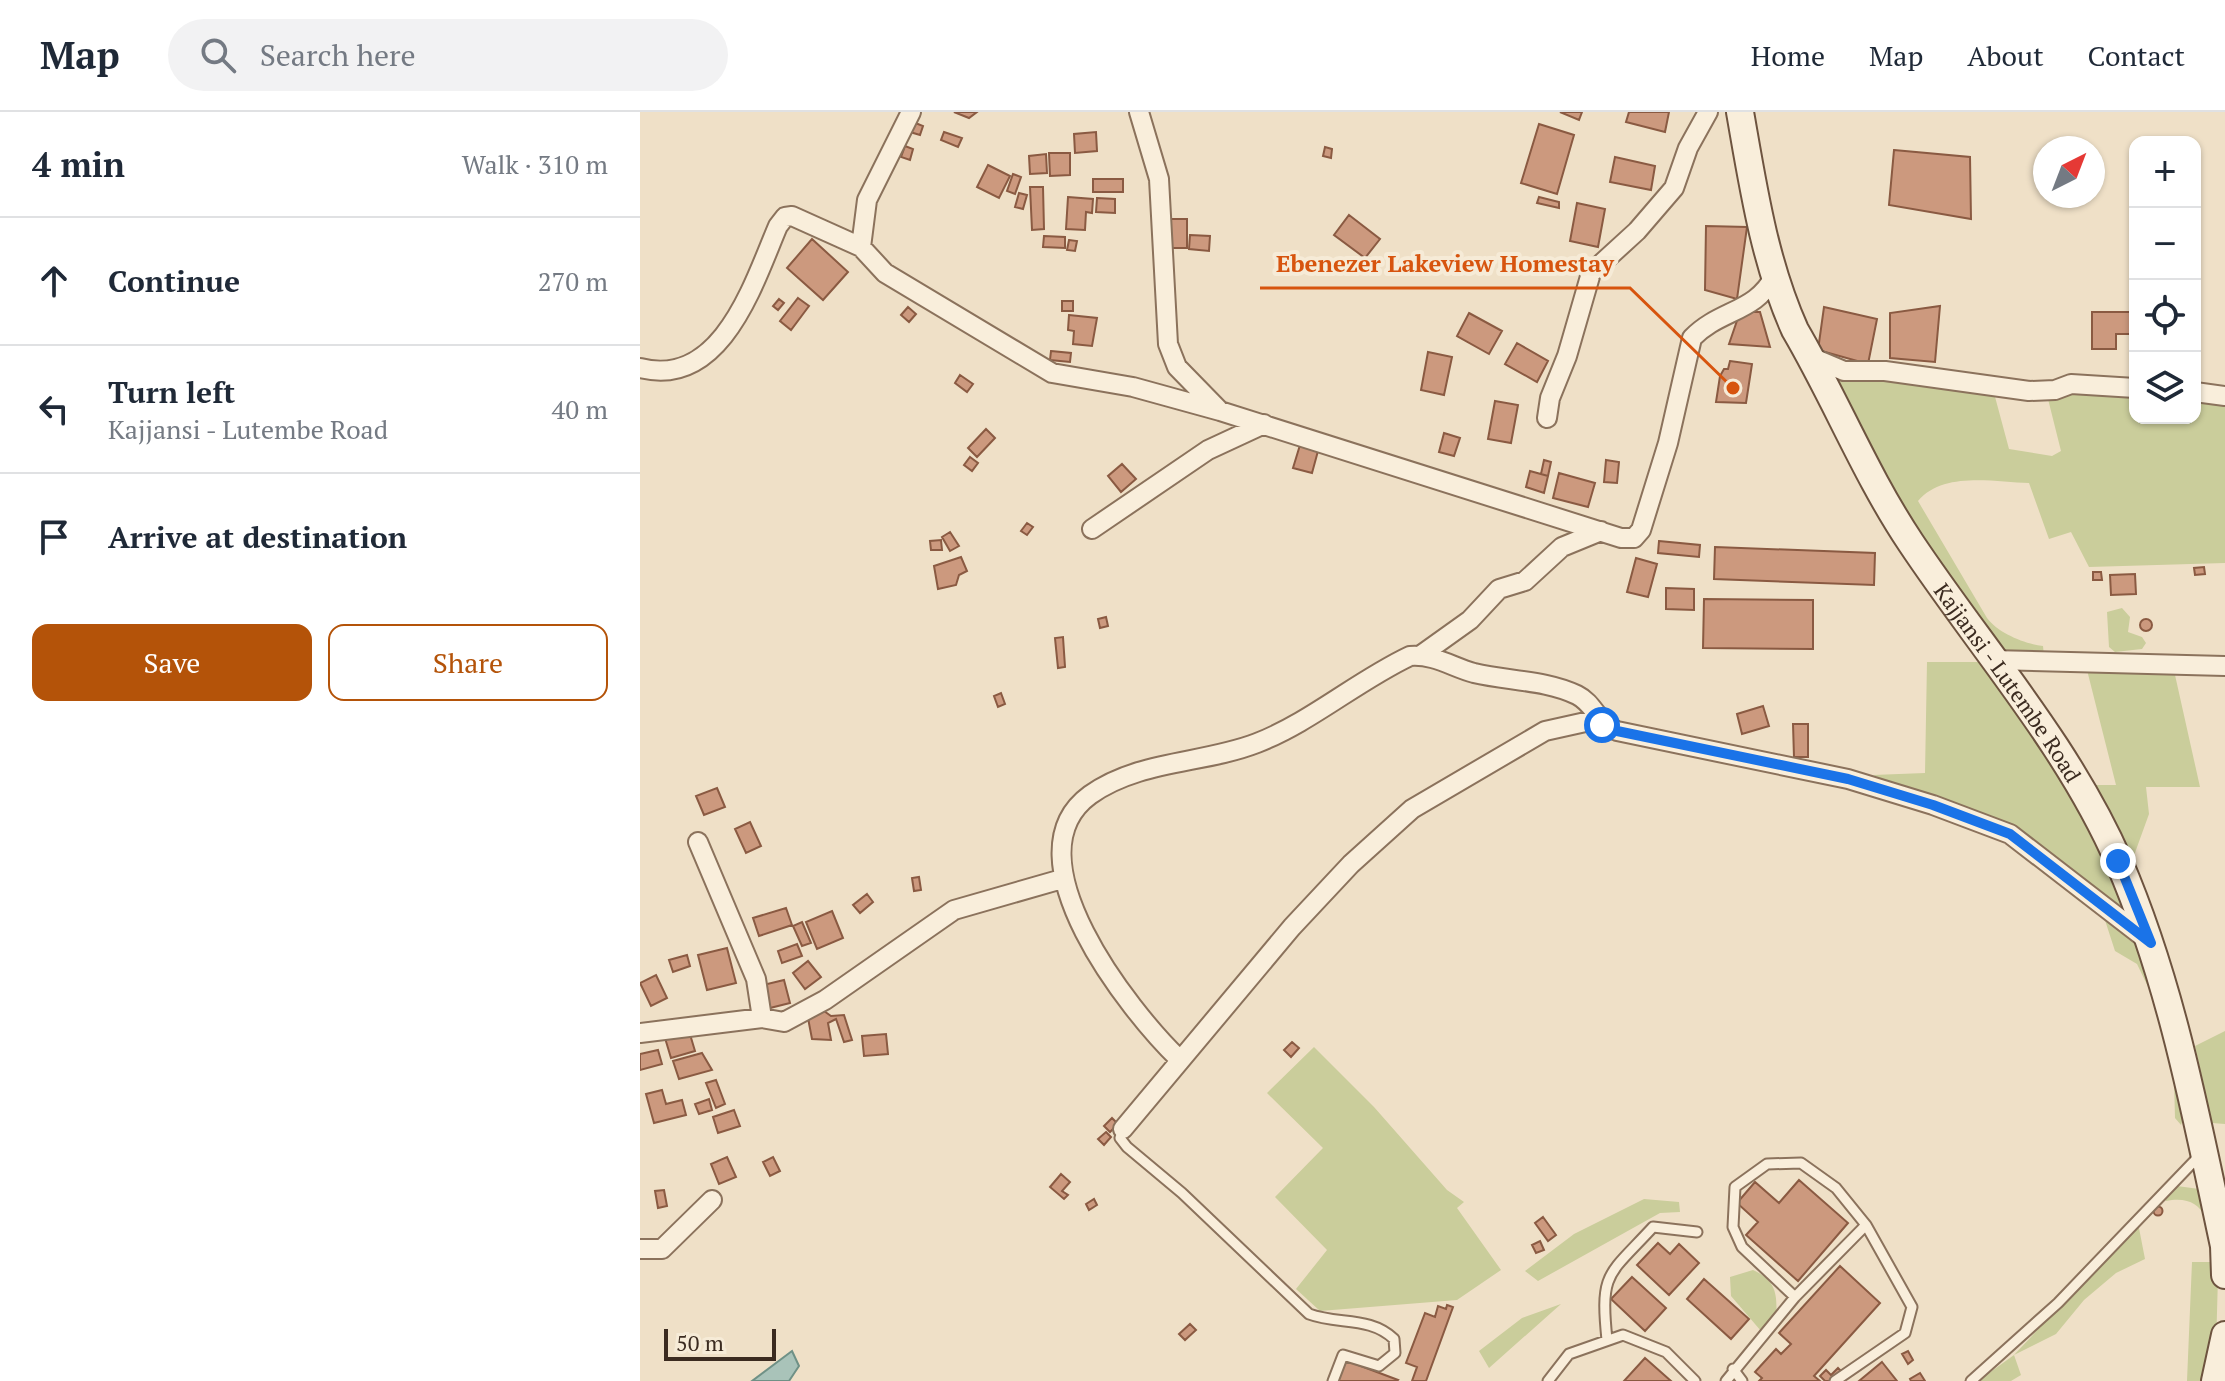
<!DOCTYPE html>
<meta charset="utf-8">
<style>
body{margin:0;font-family:"PT Serif",serif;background:#f2f2f3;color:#1f2937}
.controls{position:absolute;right:24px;top:24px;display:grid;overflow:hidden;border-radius:16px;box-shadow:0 2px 6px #0004}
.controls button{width:72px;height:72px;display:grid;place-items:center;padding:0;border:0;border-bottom:2px solid #e0e1e3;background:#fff;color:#1f2937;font:40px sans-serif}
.compass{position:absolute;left:1393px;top:24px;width:72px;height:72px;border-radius:50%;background:#fff;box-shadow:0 2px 6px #0004;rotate:42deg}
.scale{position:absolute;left:24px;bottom:20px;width:112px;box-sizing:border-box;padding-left:8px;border:4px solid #3b2b20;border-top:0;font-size:22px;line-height:28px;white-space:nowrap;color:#3b2b20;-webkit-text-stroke:6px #f6ebd7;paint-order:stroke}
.stop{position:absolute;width:24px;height:24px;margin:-18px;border:6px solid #1a73e8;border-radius:50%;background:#fff}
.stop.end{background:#1a73e8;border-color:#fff;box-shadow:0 2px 8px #0008}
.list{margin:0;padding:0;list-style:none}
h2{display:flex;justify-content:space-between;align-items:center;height:104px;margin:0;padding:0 32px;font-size:34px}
h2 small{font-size:26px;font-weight:400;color:#747a83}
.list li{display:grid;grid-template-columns:52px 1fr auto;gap:24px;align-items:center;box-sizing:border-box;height:128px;padding:0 32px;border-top:2px solid #e0e1e3}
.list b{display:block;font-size:30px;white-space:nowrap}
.list p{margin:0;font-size:26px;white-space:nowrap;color:#747a83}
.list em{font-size:26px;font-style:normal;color:#747a83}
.actions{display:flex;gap:16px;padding:24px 32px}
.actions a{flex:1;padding:18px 0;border:2px solid #b45309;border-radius:16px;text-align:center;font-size:28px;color:#b45309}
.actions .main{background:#b45309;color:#fff}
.icon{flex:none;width:44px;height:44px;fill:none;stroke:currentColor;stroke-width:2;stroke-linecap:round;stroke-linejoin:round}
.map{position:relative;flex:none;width:1585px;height:1269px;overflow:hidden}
header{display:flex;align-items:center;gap:48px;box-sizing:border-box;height:112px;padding:0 40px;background:#fff;border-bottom:2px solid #e0e1e3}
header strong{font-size:38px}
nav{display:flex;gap:44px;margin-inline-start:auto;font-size:28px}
.search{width:560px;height:72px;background:#f2f2f3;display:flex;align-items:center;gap:20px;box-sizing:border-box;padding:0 28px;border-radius:44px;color:#747a83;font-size:30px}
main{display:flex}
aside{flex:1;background:#fff}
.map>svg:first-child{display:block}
</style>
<header>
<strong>Map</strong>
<div class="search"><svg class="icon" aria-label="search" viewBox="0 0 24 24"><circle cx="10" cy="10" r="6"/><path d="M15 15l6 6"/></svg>Search here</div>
<nav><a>Home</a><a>Map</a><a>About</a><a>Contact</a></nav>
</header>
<main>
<aside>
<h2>4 min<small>Walk · 310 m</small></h2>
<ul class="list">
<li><svg class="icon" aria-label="ahead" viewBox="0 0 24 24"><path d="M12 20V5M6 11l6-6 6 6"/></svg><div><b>Continue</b></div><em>270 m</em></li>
<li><svg class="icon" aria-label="left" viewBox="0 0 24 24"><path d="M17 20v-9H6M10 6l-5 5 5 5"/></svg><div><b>Turn left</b><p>Kajjansi - Lutembe Road</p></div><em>40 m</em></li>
<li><svg class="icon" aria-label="arrive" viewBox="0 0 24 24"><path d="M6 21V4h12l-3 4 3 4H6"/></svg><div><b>Arrive at destination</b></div></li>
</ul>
<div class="actions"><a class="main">Save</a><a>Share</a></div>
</aside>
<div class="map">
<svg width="1585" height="1269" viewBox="0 0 1585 1269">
<rect width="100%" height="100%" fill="#efe0c7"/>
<path fill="#cacd9b" d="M1184 256 1354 281 1369 337 1412 344 1421 339 1407 283 1435 277 1495 282V306H1555V286L1585 290V451L1449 455 1431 420 1409 427 1389 371C1354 370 1303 359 1278 389L1347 506C1358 521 1385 532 1403 534L1404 544 1366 539 1350 532 1295 454Z
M1482 496 1490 505 1488 520 1502 525 1506 531 1502 537 1475 540 1469 535 1467 500Z
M1287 550H1345L1461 724 1486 799H1476L1436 763 1233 663 1285 661Z
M1375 553 1381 554 1379 559 1453 673H1476L1447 558 1535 563 1560 675H1506L1509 702 1492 749 1509 788 1503 791 1381 576Z
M1463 802 1505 833 1546 999 1541 1013 1535 1006 1534 968 1513 885 1497 852 1475 839Z
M1585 919V1012L1572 1011 1555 934Z
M674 935 734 995 807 1078 824 1090 817 1096 861 1158 817 1188 680 1199 656 1177 687 1138 635 1085 683 1036 627 981Z
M1537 1074 1559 1077 1579 1129 1576 1236 1568 1269H1547L1552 1150H1570C1571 1117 1569 1081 1526 1089L1523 1085Z
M1004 1087 1039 1090 1040 1100 1020 1101 898 1169 885 1159 934 1122Z
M1498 1111 1505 1147 1476 1161 1444 1188 1416 1222 1374 1243 1381 1263 1371 1269H1338L1374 1243Z
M1113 1158C1139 1170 1137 1185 1136 1212L1121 1219 1091 1184 1090 1165Z
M921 1192 849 1256 839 1239 882 1206Z"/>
<path fill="#a9c3b9" stroke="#6f9186" stroke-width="2" d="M152 1239 159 1254 149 1269H112Z"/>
<path fill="#cc997e" stroke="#8a5a42" stroke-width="2" d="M314 0H337L329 6Z
M920 0H942L939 8Z
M989 0H1029L1025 20 986 10Z
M273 10 283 14 280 23 270 20Z
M899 12 934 23 917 82 881 71Z
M304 20 322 26 318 35 301 28Z
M456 20 457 39 435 41 434 22Z
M265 34 273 37 270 48 261 45Z
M685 35 692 37 691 46 683 44Z
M1254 38 1330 45 1331 107 1249 93Z
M409 41H430V63L410 64Z
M406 42 407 61 390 62 389 44Z
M975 45 1015 54 1011 78 970 70Z
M348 53 370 64 359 86 337 75Z
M373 62 381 65 375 82 367 79Z
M453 67H483V80H453Z
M390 75H403L404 117 392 118Z
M379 81 387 83 383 97 375 95Z
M428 85 453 87 452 101 446 100 445 118 426 117Z
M899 85 919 90V96L897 91Z
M457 86 475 87V101L456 100Z
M937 91 965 97 958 135 930 129Z
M709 103 740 127 725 146 694 123Z
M526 107H547V136H526Z
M1066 114 1107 115 1097 187 1065 178Z
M550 123 570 124 569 139 549 137Z
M404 124 425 125V136L403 135Z
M172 127 208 160 183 188 147 156Z
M429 128 437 129 435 139 427 138Z
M158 186 169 194 151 218 140 209Z
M139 187 144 191 138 198 133 194Z
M422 189H433V199H422Z
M1300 194 1295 250 1250 246V201Z
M268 195 276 202 269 210 261 203Z
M1184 195 1237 207 1228 252 1178 238Z
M1100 200H1120L1130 235 1089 232Z
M1452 200H1490V222H1476V237H1452Z
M829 201 862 219 849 242 817 224Z
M429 203 457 206 452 234 433 232 434 219 428 218Z
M877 231 908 249 897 270 865 252Z
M411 239 431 241 430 250 410 248Z
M788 240 812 245 804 283 781 278Z
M1090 249 1112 252 1106 291 1076 290 1080 264 1084 257H1088Z
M320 263 333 272 327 280 315 271Z
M855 289 878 293 871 331 848 327Z
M346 317 355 326 337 345 328 336Z
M804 321 820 326 814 344 799 340Z
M660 333 678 339 672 361 653 356Z
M330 345 338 351 332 359 324 353Z
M904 348 911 350 908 364 901 362Z
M966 348 979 350 977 371 964 370Z
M482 352 496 367 481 380 468 364Z
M890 359 908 364 904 381 886 375Z
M919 361 955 371 948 395 913 386Z
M387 411 393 415 387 423 381 419Z
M310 420 319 434 310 439 302 425Z
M301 428 302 438H291L290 429Z
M1019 429 1060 433 1059 445 1018 441Z
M1075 435 1235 441 1234 473 1074 467Z
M321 445 327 459 319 463 316 473 298 477 294 454Z
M996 446 1017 452 1008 485 987 480Z
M1564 455 1565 462 1555 463 1554 456Z
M1453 460H1461L1462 468H1453Z
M1495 462 1496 482 1471 483 1470 463Z
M1026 476 1054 477V498L1026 497Z
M1064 487 1173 488V537L1063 536Z
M466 505 468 514 460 516 458 507Z
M1500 513a6 6 0 1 1 12 0a6 6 0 1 1-12 0Z
M423 525 425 555 418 556 415 526Z
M361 581 365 592 358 595 354 584Z
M1123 594 1129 614 1102 622 1097 602Z
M1153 612H1168V645H1154Z
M77 676 85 695 64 703 56 684Z
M110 710 121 734 106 741 95 717Z
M279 765 281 778 274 779 272 766Z
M227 782 233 790 220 801 213 793Z
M146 796 152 813 119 824 113 806Z
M192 799 203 826 177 837 166 810Z
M162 810 171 831 162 834 153 814Z
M157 832 162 844 142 851 138 839Z
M87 836 96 871 67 878 58 843Z
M47 843 50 854 33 860 29 848Z
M168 849 181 865 165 877 153 861Z
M16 863 27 886 11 894 0 871Z
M144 868 150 891 130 896 123 873Z
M184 899 191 904 204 903 212 928 204 930 196 907 188 911 191 928 172 927 168 906Z
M49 919 55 939 31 946 25 926Z
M246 922 248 942 224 944 222 924Z
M652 930 659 936 651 945 644 938Z
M18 938 22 952 0 958V942Z
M62 941 72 958 39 967 33 949Z
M76 968 85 992 76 996 66 971Z
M22 978 26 992 42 988 46 1003 14 1011 6 982Z
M69 987 72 998 59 1002 55 992Z
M94 998 100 1014 78 1021 73 1005Z
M472 1006 478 1012 470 1020 464 1014Z
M466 1020 471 1025 464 1033 458 1027Z
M87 1045 96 1065 79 1072 71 1052Z
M133 1045 140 1059 130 1064 123 1050Z
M421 1062 430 1070 422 1079 428 1083 424 1087 410 1075Z
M1159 1068 1208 1111 1158 1169 1106 1123 1118 1110 1097 1091 1115 1070 1139 1091Z
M24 1078 27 1094 18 1096 15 1079Z
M454 1087 457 1093 449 1098 446 1092Z
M1513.5 1099a4.5 4.5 0 1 1 9 0a4.5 4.5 0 1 1-9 0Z
M903 1105 916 1123 908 1129 895 1111Z
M900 1129 904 1138 896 1141 892 1133Z
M1018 1131 1030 1142 1039 1132 1059 1151 1029 1183 997 1153Z
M1200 1154 1240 1191 1174 1264 1180 1269H1119L1122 1266 1115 1260 1136 1237 1141 1242 1151 1232 1139 1221Z
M992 1165 1026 1196 1005 1219 971 1187Z
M1064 1167 1109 1207 1091 1227 1047 1187Z
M807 1193 813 1195 786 1269H772L777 1255 766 1251 785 1201 795 1205 798 1194 806 1197Z
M550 1212 556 1218 545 1228 539 1222Z
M1268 1239 1273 1248 1268 1252 1262 1242Z
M1005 1246 1031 1269H984Z
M705 1248 758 1268 757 1269H698Z
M1242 1250 1257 1269H1219Z
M1198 1256 1201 1259 1191 1269H1185L1180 1264 1186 1258 1191 1263Z
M1280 1261 1285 1269H1271L1270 1267Z"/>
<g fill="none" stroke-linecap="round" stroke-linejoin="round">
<defs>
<path id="lane" d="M483 1017 480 1026 487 1035 542 1081 669 1202C698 1213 730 1204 754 1227L755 1241 739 1254 703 1243 693 1269
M1155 1185 1102 1135 1093 1115 1095 1075 1127 1052 1161 1051 1196 1076 1226 1113 1272 1195 1265 1221 1195 1269
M967 1228C960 1159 968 1164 1013 1115L1057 1120
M1093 1257 1102 1269
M908 1269 929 1242 983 1223 1026 1240 1055 1269
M1086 1269 1155 1185 1226 1113
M1331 1269 1418 1191 1561 1042"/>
<path id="street" d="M499 0 519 67 528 232 537 255 578 297
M221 135 227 88 271 0
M1171 245 1204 259H1245L1389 279 1415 278 1431 272 1495 276
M0 256C82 277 114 170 138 114L145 105 152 104 221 135 245 161 412 261 493 275 580 299 981 426H994L1001 418 1028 331 1052 226C1080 197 1116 201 1135 163
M1555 280 1585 284
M907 306 910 286 927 244 951 161 997 119 1034 76 1048 36 1068 0
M452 417 568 338 624 312
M781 543 830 508 859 477 885 469 922 435 961 419
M1351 548 1585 554
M58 730 116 867 122 906
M0 921 122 906 144 910 185 888 314 798 422 767
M539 947C490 900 366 744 450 683 499 648 563 652 617 631 671 610 717 569 770 544 794 542 812 555 834 561 868 569 906 568 937 583 955 592 956 610 977 619L1208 667 1293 693 1370 722 1510 830
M483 1017 652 815 711 752 772 697 905 619 950 609 962 613
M0 1137H22L72 1088"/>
<g id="secondary">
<path id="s1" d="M1100 0C1113 74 1124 149 1155 218 1196 288 1226 364 1271 431 1341 536 1428 633 1479 750 1532 873 1556 1004 1584 1134L1585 1163"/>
<path d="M1575 1269 1585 1223"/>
</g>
</defs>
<use href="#lane" stroke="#8b725c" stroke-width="13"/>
<use href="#street" stroke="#8b725c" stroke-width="22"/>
<use href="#secondary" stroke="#6d533f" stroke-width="30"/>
<use href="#lane" stroke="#f9eedb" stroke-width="9"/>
<use href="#street" stroke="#f9eedb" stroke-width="18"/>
<use href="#secondary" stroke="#f9eedb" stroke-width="26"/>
</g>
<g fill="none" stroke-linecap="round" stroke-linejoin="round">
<path stroke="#1a73e8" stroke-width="10" d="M962 613 977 619 1208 667 1293 693 1370 722 1511 831 1478 749"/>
</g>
<g text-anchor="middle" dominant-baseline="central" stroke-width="8" stroke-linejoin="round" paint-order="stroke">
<g font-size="22" fill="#3b2b20" stroke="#f6ebd7">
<text stroke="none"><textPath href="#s1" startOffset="638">Kajjansi - Lutembe Road</textPath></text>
</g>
</g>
<path fill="none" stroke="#d7540e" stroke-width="3" d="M1093 276L990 176H620"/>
<circle fill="#d7540e" stroke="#f6ebd7" stroke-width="3" cx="1093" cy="276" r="8"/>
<g font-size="24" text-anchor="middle" font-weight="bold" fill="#d7540e" stroke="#f6ebd7" stroke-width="8" stroke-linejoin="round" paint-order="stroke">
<text x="805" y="160">Ebenezer Lakeview Homestay</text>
</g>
</svg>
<div class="controls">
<button>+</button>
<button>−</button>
<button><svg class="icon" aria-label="locate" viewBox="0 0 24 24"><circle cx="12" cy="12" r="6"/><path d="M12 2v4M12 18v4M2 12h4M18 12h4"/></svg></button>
<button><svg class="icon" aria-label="layers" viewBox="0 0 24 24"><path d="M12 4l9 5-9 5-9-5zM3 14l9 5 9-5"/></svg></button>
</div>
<svg class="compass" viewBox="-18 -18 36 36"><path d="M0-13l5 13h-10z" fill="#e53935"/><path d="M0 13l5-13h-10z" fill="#747a83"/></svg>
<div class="scale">50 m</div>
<div class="stop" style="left:962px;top:613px"></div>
<div class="stop end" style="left:1478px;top:749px"></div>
</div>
</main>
